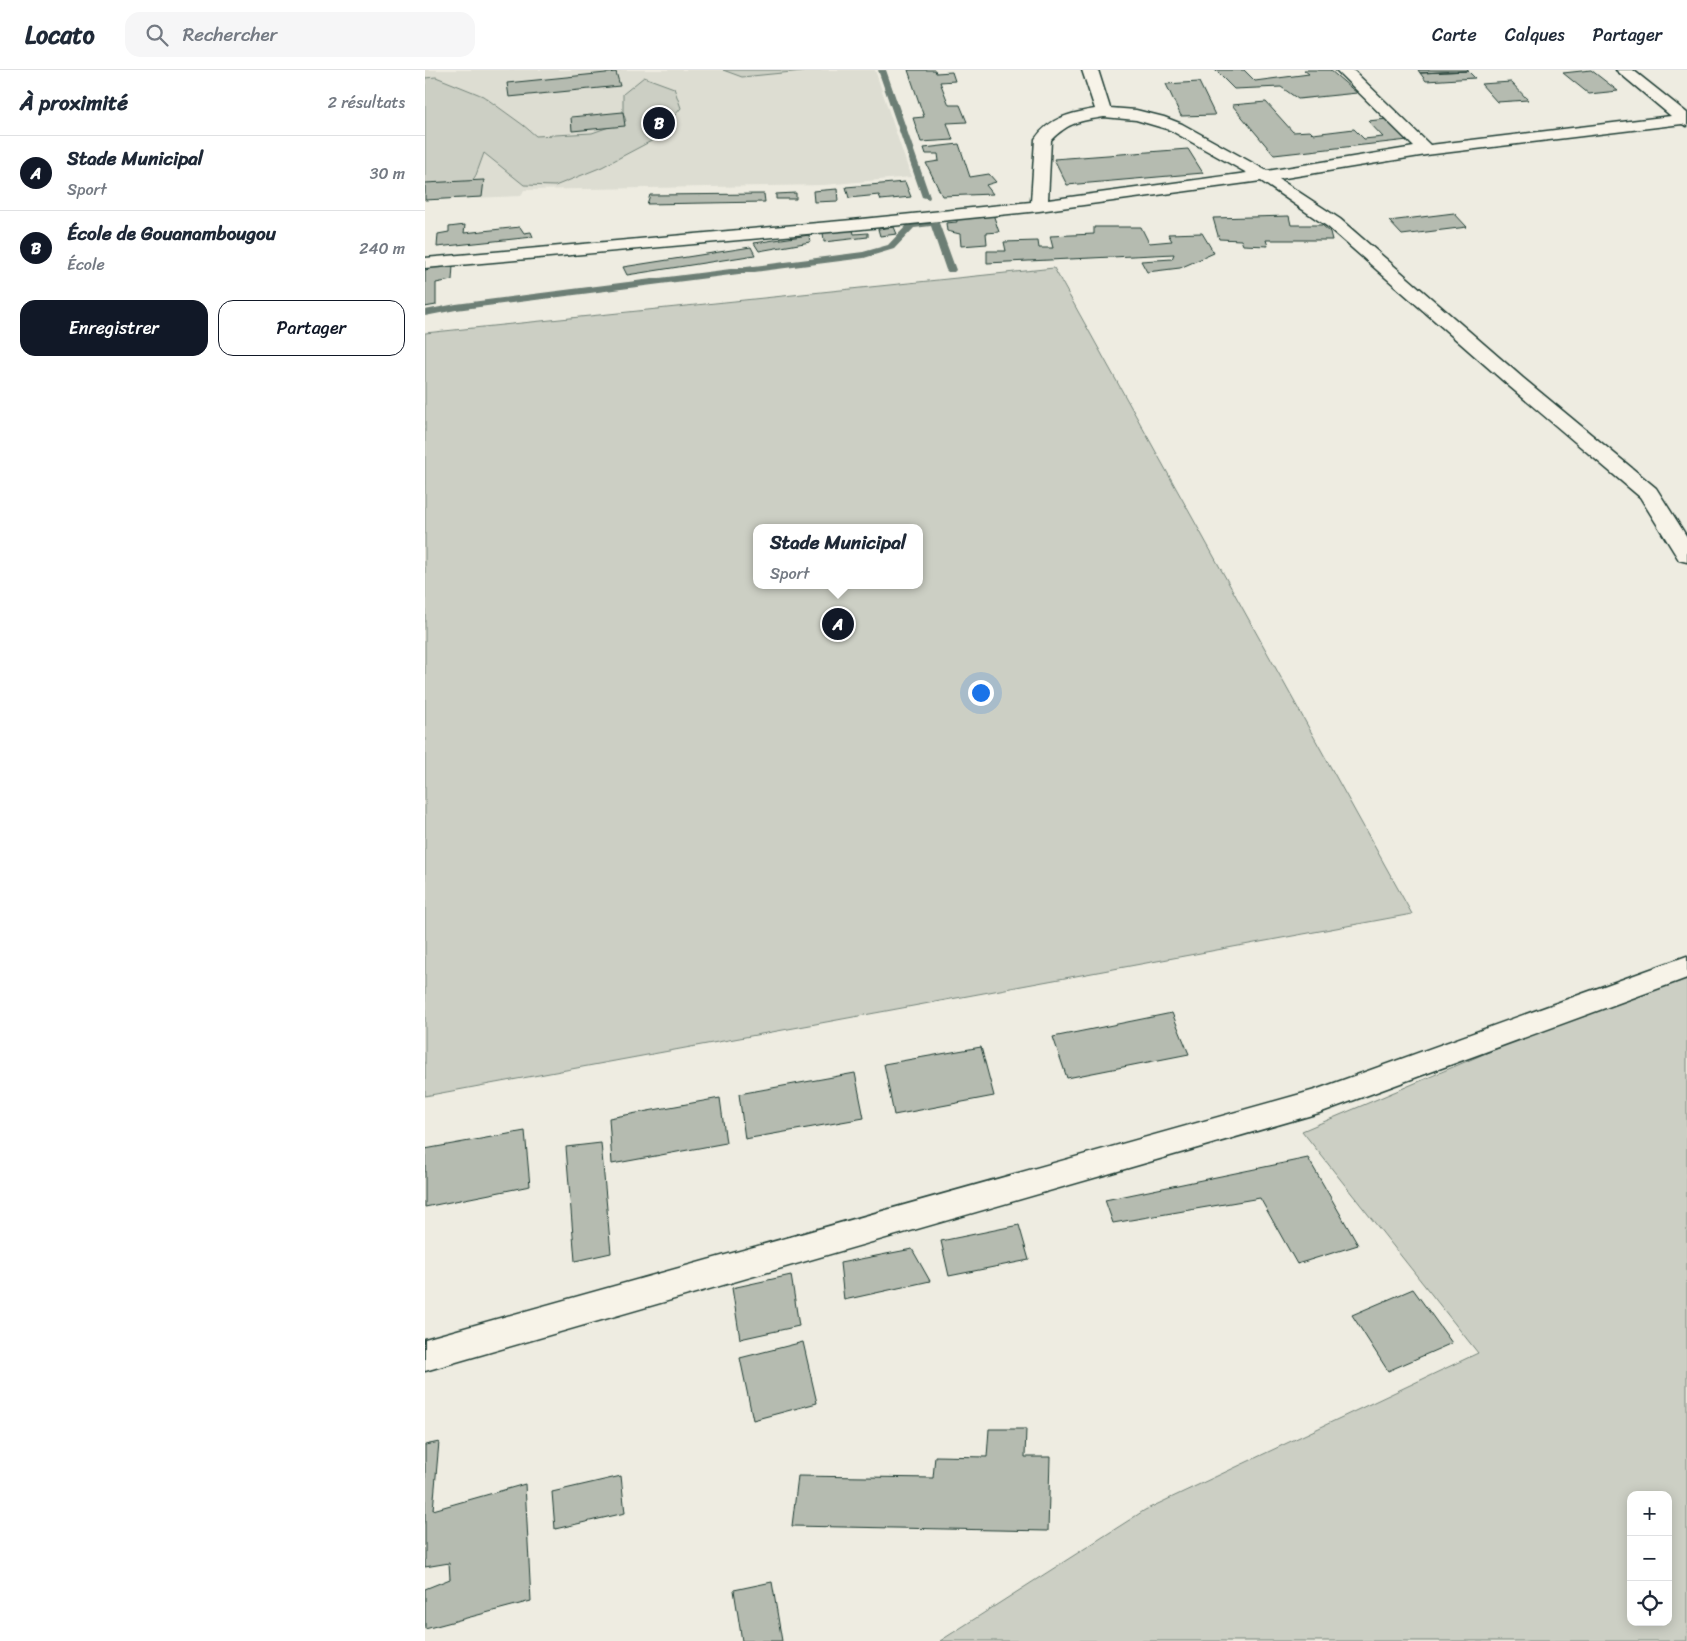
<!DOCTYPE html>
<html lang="fr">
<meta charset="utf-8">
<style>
body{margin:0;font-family:Sriracha,sans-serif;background:#f6f6f7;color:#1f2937}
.controls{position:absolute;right:15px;bottom:15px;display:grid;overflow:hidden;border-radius:10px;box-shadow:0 2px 12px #0003}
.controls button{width:45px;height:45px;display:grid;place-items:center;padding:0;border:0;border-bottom:1px solid #e0e1e3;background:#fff;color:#1f2937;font:25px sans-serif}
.you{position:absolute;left:555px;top:622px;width:18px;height:18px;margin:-12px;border:4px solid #fff;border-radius:50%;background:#1a73e8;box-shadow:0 0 0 8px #1a73e833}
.badge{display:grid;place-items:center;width:32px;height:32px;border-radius:50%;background:#111827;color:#fff;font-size:16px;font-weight:700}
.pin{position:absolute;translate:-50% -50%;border:2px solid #fff;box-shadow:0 1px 5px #0006}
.popup{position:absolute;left:328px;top:454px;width:170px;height:65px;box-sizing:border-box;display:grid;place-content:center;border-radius:10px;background:#fff;filter:drop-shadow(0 1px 4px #0005);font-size:16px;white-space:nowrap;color:#747a83}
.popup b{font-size:19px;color:#1f2937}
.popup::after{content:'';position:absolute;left:50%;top:100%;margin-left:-10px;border:10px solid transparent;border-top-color:#fff}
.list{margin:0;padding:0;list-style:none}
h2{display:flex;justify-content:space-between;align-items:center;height:65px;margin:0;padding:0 20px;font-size:21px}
h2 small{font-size:16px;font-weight:400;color:#747a83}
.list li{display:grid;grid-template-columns:32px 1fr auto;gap:15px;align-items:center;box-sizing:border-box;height:75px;padding:0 20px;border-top:1px solid #e0e1e3}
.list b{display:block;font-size:19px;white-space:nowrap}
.list p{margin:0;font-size:16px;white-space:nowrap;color:#747a83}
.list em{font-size:16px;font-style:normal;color:#747a83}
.actions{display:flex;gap:10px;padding:15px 20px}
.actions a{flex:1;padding:11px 0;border:1px solid #111827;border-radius:15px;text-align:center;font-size:18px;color:#111827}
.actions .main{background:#111827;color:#fff}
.icon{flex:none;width:28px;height:28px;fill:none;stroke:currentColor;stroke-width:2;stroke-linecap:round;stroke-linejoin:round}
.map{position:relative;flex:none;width:1262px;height:1571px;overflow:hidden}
header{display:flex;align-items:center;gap:30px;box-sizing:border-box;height:70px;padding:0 25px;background:#fff;border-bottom:1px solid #e0e1e3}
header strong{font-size:24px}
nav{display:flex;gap:28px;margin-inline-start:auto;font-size:18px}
.search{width:350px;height:45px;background:#f6f6f7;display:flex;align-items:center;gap:12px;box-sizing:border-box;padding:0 18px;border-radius:15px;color:#747a83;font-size:19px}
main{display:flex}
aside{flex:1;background:#fff}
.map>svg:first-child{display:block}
</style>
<header>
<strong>Locato</strong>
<div class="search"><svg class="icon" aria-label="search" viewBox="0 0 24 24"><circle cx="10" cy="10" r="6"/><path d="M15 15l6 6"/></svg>Rechercher</div>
<nav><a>Carte</a><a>Calques</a><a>Partager</a></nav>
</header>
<main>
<aside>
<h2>À proximité<small>2 résultats</small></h2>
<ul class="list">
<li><span class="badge">A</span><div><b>Stade Municipal</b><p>Sport</p></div><em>30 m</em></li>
<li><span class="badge">B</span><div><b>École de Gouanambougou</b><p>École</p></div><em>240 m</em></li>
</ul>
<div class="actions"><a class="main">Enregistrer</a><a>Partager</a></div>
</aside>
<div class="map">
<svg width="1262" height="1571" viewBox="0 0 1262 1571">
<rect width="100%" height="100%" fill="#eeece1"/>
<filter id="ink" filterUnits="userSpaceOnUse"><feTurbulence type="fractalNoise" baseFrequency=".02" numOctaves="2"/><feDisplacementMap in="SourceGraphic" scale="10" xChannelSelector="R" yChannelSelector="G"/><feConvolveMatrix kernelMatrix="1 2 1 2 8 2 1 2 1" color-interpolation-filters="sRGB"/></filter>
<g filter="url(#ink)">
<path fill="#ddddd2" d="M0 0H450L486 107 399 115 99 120 96 126 0 130Z"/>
<path fill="#cccfc4" stroke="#76867c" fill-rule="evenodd" d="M298 0H387L317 7Z
M11 7 58 26 98 55 111 66 167 63 201 51 198 42V24L219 7 249 18 256 38 230 69 177 97 130 116 99 115 59 83 51 105 42 119 0 122V8Z
M629 198 987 844 0 1026V263ZM332 458H494V515H332Z
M1262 898V1571H515L720 1440 1053 1283 877 1061ZM1206 1425H1243V1552H1206Z"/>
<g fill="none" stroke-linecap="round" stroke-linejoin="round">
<path fill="#6c7e74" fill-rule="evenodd" d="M453 0H461L505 127 504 129 497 127Z
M507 145 510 146 514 153 531 200 529 202H523L521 200 506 156 489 158 469 179 439 188 31 240 0 246V240L31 234 438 182 463 175 483 154 504 151 503 148Z"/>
</g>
<path fill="#b5bbb0" stroke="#1f3d34" d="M483 0H510L511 3 527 2 530 11 515 12 524 35H535L542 52 522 53 528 70 496 72 488 48 499 47Z
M790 0H819L830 11 884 4 879 0H905L932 23 873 29 856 17 809 19Z
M993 0H1043V1L995 3Z
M1166 0 1193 21 1164 24 1138 3Z
M1043 1 1050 8 1001 11 995 3Z
M191 2 195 16 84 27 82 13Z
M774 12 790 45 756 46 741 14Z
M1086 12 1103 30 1072 32 1056 14Z
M841 32 868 62 885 61 888 64 929 59 939 69 958 67 943 51 962 49 983 70 849 85 807 35Z
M198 42 200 56 147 61 146 47Z
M534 74 545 107 564 104 571 112 561 115 568 124 517 126 501 93 514 91 513 84H501L499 78Z
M763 79 778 103 642 115 629 89Z
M59 110 57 127 0 130V113Z
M480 112 486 127 456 130 454 125 424 128 421 117Z
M412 119 413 131 389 132 388 121Z
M371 123V129H351V124Z
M339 124 340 132 222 134 225 125Z
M1029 143 1042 157 977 165 964 151Z
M568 144 574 162 561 163 562 174 536 176 535 164 522 161 521 153 532 152 531 145Z
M864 146 866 155H897L905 162 907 170H841L843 176 818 175 816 170 794 169 788 148Z
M40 155 39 163 95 157 99 163 106 162 108 167 12 177 13 164 24 162V157Z
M469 157 472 164 455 166 453 159Z
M669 157H716L724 173 747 171 743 164 777 163 789 183 755 198 722 202 716 191 747 189 749 184 562 193V181H581L579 172 613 171 614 178H628L625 166 669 164Z
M428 160 429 164 443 163V167L399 172 398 162Z
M384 165 385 172 334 181 329 173Z
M326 177 330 185 202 205 198 197Z
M8 196H28L27 210 11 213V235L0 237V200L5 199Z
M747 943 764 984 642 1008 628 967Z
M556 977 569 1026 469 1045 459 994Z
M430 1003 439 1048 320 1069 314 1024Z
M295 1028 301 1073 187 1094 184 1048Z
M100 1061 105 1116 0 1137V1079Z
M176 1073 186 1183 150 1191 141 1077Z
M883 1088 933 1175 872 1194 835 1128 688 1153 680 1130Z
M594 1155 604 1190 524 1206 516 1171Z
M487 1179 505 1211 419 1230 415 1193Z
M366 1205 374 1256 315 1269 307 1218Z
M988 1219 1027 1273 963 1301 927 1245Z
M378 1272 392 1333 328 1350 315 1288Z
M564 1359H601L600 1387H625L623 1461 367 1456 373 1406 508 1408 510 1386 562 1387Z
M14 1372 8 1440 100 1414 106 1531 0 1559V1519L25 1509 24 1493 0 1497V1375Z
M196 1406 200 1443 130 1459 127 1422Z
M347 1512 357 1571H317L309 1520Z"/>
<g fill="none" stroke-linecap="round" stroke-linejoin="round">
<defs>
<path id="street" d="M657 0H673L685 38 711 40 739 47 757 54 842 101 989 77 911 0H928L1005 75 1246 46 1191 0H1208L1262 43V56L1257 54 1001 85 854 109 915 149 1098 308 1231 418 1262 467V492L1254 490 1215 427 1084 316 903 157 836 111 614 141 427 160 0 198V188L427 150 606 132 610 69C624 48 646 43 670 39ZM679 47 711 50 745 60 822 103 623 130 626 70C644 52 655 51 679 47Z
M1262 886V908L894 1043 0 1301V1269L890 1020Z"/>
</defs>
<use href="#street" stroke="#1f3d34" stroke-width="3"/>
<use href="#street" fill="#f7f3e8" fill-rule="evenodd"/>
</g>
</g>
</svg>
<div class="controls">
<button>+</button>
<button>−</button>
<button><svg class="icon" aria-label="locate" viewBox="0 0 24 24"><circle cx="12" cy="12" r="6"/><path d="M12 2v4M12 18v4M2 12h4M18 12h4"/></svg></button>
</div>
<div class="you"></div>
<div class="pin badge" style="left:413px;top:554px">A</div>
<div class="popup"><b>Stade Municipal</b>Sport</div>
<div class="pin badge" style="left:234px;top:53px">B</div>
</div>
</main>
